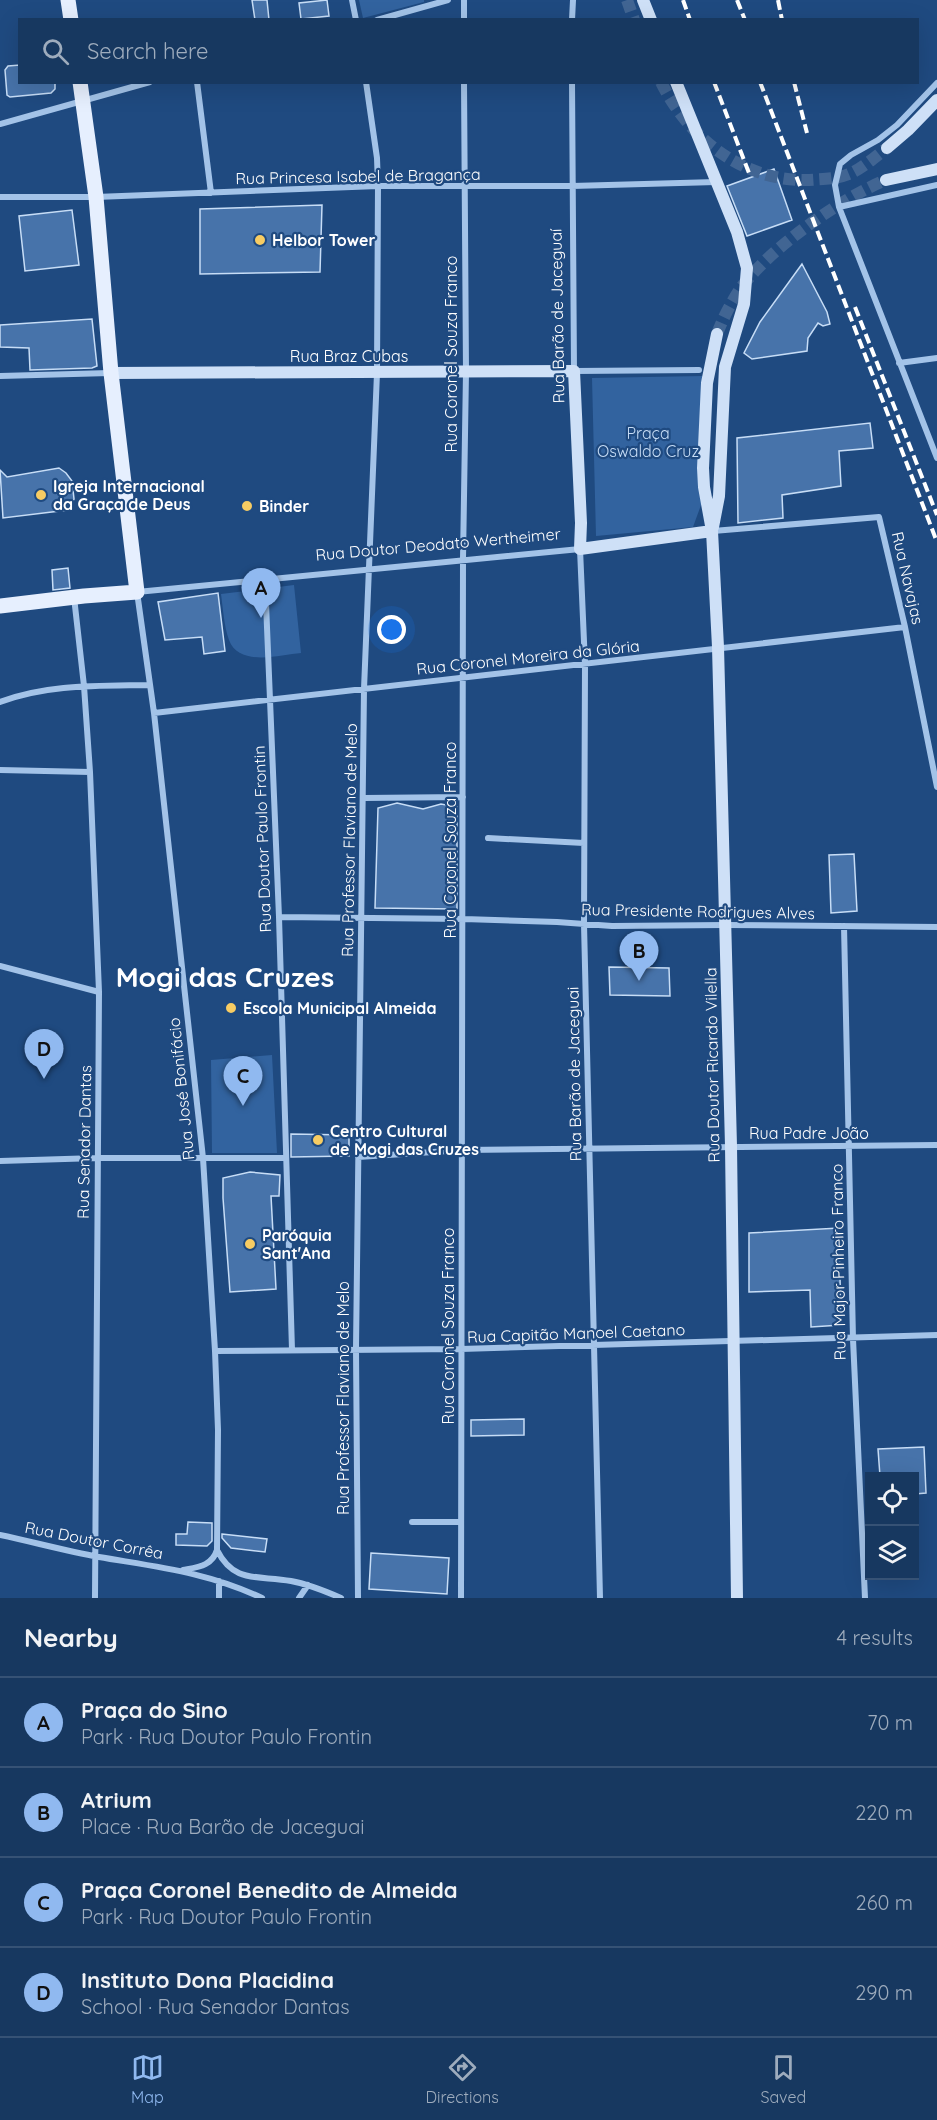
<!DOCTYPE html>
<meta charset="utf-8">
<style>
body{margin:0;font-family:Quicksand,sans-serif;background:#244369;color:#f1f3f6}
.controls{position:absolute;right:18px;bottom:18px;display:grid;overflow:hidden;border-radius:0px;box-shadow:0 6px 24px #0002}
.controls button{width:54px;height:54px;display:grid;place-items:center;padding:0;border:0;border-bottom:2px solid #365275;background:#173860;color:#f1f3f6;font:30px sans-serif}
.you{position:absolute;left:392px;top:630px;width:21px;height:21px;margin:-15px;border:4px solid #fff;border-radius:50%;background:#1a73e8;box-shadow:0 0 0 9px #1a73e833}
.badge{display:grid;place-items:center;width:39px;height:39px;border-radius:50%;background:#90b9f0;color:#111;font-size:20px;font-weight:700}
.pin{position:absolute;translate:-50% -50px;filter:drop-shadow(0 2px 3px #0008)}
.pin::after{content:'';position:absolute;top:32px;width:21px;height:18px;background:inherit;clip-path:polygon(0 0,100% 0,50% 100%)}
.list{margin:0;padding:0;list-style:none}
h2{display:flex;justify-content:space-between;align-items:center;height:78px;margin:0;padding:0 24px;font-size:26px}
h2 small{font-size:20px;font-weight:400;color:#9eacbd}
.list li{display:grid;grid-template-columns:39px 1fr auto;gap:18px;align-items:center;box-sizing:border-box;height:90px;padding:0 24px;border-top:2px solid #365275}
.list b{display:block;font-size:22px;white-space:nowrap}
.list p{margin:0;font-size:20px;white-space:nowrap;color:#9eacbd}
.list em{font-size:20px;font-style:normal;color:#9eacbd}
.icon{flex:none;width:33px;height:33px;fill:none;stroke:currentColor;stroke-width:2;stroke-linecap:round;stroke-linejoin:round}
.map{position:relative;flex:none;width:937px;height:1598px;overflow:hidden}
.search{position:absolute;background:#173860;box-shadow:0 6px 24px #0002;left:18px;right:18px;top:18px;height:66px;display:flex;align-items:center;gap:15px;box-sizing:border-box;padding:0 21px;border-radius:0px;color:#9eacbd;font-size:22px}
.sheet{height:438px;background:#173860}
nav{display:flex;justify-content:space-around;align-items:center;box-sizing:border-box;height:84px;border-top:2px solid #365275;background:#173860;font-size:16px;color:#9eacbd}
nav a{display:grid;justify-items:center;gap:3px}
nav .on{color:#90b9f0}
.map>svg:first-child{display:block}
</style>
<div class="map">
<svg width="937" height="1598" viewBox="0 0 937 1598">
<rect width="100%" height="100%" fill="#1f4a80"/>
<path fill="#32639f" d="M359 0H424V2L363 18Z
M704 376 701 505 693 527 596 536 592 378Z
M294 585 301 653C279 655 239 667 229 640 224 626 223 608 221 594Z
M272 1055 277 1153H212L211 1060Z"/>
<path fill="#4773aa" stroke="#c7ddf6" stroke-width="1.5" d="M252 0H267L269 20H255Z
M327 0 329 16 301 19 299 3Z
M20 65V82H55V89L51 93 10 97 7 95 5 70 8 66Z
M774 169 792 220 747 236 727 186Z
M322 205 320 272 200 274V209Z
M72 210 79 265 25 271 19 216Z
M802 264 827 312 830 324 823 326 818 323 808 338 807 351 752 359 744 353 760 322Z
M92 319 97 366 92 368 30 370 29 348 0 347V325Z
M870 423 873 448 839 451 841 486 782 495 783 518 738 523 737 438Z
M59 468 66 473 72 481 74 499 68 510 3 518 0 470 7 477Z
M68 568 70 588 53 590 52 570Z
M218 593 225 651 204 654 202 637 165 640 158 602Z
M397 803 423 809 441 804 457 807V909L375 908 378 808Z
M854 854 857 911 831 913 829 855Z
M609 967 669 968 670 996 610 995Z
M291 1134 349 1135V1156L291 1157Z
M250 1172 280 1175 279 1196H271L276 1289 230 1292 223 1198V1178Z
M839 1228 841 1325 811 1327 810 1290 749 1292V1233Z
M524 1419V1435L471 1436V1420Z
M924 1447 926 1493 915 1494V1476H880L878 1449Z
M188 1522 212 1523V1541L207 1546 176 1545V1534H187Z
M222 1534 267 1539 265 1552 231 1548 222 1538Z
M371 1553 449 1558 447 1594 369 1589Z"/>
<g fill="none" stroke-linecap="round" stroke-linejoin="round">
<path stroke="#416593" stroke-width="12" stroke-dasharray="12 6" stroke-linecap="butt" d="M627 0 634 20
M661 82C689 139 744 182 809 180 822 179 837 179 849 174 863 168 875 157 887 148
M717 334C723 318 731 303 740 289 769 249 841 198 886 180"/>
<path stroke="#a3c3e8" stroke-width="6" d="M352 0 356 20
M377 20 448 0
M464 20V0
M572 20 573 0
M197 82 211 193
M572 82 574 371 699 370
M937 83 897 125 878 140 851 155 840 164 835 185 839 207 937 458
M0 124 150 82
M0 197H96L378 186H572L716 182
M839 207 937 185
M899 363 937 358
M0 376 110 373
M713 531 879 517 905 627 937 787
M265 579 279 917 292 1350
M74 597 84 686 90 772 99 992 95 1598
M0 702C47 684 99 686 149 685
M154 713 905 627
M0 770 90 772
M364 798 463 797
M488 838 584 843
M279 917 464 919 557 922 612 926 725 925 937 927
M844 926 853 1339 865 1598
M0 966 99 992
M358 1157 463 1150 937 1145
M0 1161 97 1158H286
M215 1351 461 1349 937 1335
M412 1522H461
M0 1535C33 1542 66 1551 99 1557 157 1567 207 1572 262 1598
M217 1550C234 1584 258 1575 291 1581 308 1584 325 1591 341 1598
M183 1570C198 1567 212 1566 217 1550L218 1430 215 1351 203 1158 154 713 137 592 580 549 585 665 584 924 600 1598
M219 1598V1581
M299 1598 308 1585
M358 1598 356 1349 364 689 377 373 378 186 377 158 366 82
M461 1598 463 559 466 372 464 82"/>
<path stroke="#cee0f7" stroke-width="12" d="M643 0 651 20
M676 82 737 232 747 268 744 304 725 367 719 496 713 527
M887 148 908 130 937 100
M886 180 937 169
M717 334 707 383 703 468 704 487 712 531 718 647 731 1146 737 1598
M111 373 574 371 581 523 580 549 712 531"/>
<path stroke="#e6effe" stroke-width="15" d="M68 0 71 20
M0 606 84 596 137 592 111 373 96 197 80 82"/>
<path stroke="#fff" stroke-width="4" stroke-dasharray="10 4.5" stroke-linecap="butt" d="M683 0 690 20
M737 0 745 20
M778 0 782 20
M714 82 749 173
M760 82 937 542
M794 82 807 133
M855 307 937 515"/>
</g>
<g fill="#f7cc63" stroke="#1f4a80" stroke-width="2">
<circle cx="260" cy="240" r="6"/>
<circle cx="41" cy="495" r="6"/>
<circle cx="247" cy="506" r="6"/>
<circle cx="231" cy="1008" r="6"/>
<circle cx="318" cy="1140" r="6"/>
<circle cx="250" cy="1244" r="6"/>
</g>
<g text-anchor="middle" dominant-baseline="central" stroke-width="4.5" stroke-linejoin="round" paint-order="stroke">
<g font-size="16" fill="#fff" stroke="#1f4a80">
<text transform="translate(358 176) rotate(-1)">Rua Princesa Isabel de Bragança</text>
<text transform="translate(557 316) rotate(-91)">Rua Barão de Jaceguaí</text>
<text transform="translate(451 354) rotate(-90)">Rua Coronel Souza Franco</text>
<text x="349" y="356">Rua Braz Cubas</text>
<text transform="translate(438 544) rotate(-5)">Rua Doutor Deodato Wertheimer</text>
<text transform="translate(908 578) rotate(77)">Rua Navajas</text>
<text transform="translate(528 657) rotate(-6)">Rua Coronel Moreira da Glória</text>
<text transform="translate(262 839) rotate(-92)">Rua Doutor Paulo Frontin</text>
<text transform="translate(349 840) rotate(-89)">Rua Professor Flaviano de Melo</text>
<text transform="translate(450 840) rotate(-90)">Rua Coronel Souza Franco</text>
<text transform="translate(698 911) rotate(1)">Rua Presidente Rodrigues Alves</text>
<text transform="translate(712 1065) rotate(-91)">Rua Doutor Ricardo Vilella</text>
<text transform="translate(574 1074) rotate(-91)">Rua Barão de Jaceguai</text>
<text transform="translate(181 1089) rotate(-96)">Rua José Bonifácio</text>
<text x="809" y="1133">Rua Padre João</text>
<text transform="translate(84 1142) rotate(-89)">Rua Senador Dantas</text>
<text transform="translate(838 1262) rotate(-91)">Rua Major Pinheiro Franco</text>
<text transform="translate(448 1326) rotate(-90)">Rua Coronel Souza Franco</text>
<text transform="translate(576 1333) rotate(-2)">Rua Capitão Manoel Caetano</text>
<text transform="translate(343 1398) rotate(-90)">Rua Professor Flaviano de Melo</text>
<text transform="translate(94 1540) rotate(11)">Rua Doutor Corrêa</text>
</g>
<g font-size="16" font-weight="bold" fill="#fff" stroke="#1f4a80" text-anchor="start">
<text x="272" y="240">Helbor Tower</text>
<text x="53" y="486">Igreja Internacional<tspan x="53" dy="18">da Graça de Deus</tspan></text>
<text x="259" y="506">Binder</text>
<text x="243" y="1008">Escola Municipal Almeida</text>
<text x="330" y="1131">Centro Cultural<tspan x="330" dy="18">de Mogi das Cruzes</tspan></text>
<text x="262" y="1235">Paróquia<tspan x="262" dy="18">Sant'Ana</tspan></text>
</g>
<g font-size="16" fill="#c7ddf6" stroke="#1f4a80">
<text x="648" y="433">Praça<tspan x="648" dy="18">Oswaldo Cruz</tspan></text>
</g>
<g font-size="28" font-weight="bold" fill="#fff" stroke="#1f4a80">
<text x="225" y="976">Mogi das Cruzes</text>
</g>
</g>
</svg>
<div class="controls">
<button><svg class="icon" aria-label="locate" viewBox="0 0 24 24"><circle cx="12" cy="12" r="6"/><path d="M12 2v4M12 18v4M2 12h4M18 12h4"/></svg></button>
<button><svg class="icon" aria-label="layers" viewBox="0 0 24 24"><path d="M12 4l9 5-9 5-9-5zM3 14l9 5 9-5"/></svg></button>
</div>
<div class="you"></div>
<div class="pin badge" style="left:261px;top:618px">A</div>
<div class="pin badge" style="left:639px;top:981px">B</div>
<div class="pin badge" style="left:243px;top:1106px">C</div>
<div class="pin badge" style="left:44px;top:1079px">D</div>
<div class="search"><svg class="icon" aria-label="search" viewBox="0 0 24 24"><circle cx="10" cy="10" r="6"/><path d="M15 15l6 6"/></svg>Search here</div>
</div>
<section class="sheet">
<h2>Nearby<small>4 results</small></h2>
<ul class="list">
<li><span class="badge">A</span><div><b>Praça do Sino</b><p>Park · Rua Doutor Paulo Frontin</p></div><em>70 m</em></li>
<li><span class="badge">B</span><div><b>Atrium</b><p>Place · Rua Barão de Jaceguai</p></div><em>220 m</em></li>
<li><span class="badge">C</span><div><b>Praça Coronel Benedito de Almeida</b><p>Park · Rua Doutor Paulo Frontin</p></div><em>260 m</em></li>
<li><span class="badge">D</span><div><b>Instituto Dona Placidina</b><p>School · Rua Senador Dantas</p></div><em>290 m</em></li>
</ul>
</section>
<nav>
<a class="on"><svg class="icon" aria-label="map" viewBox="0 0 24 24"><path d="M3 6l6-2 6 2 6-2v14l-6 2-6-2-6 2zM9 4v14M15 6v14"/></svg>Map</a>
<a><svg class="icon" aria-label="directions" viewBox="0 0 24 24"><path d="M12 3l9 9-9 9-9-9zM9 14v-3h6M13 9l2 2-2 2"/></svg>Directions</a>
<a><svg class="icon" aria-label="saved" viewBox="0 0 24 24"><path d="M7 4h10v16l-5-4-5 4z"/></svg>Saved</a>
</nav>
